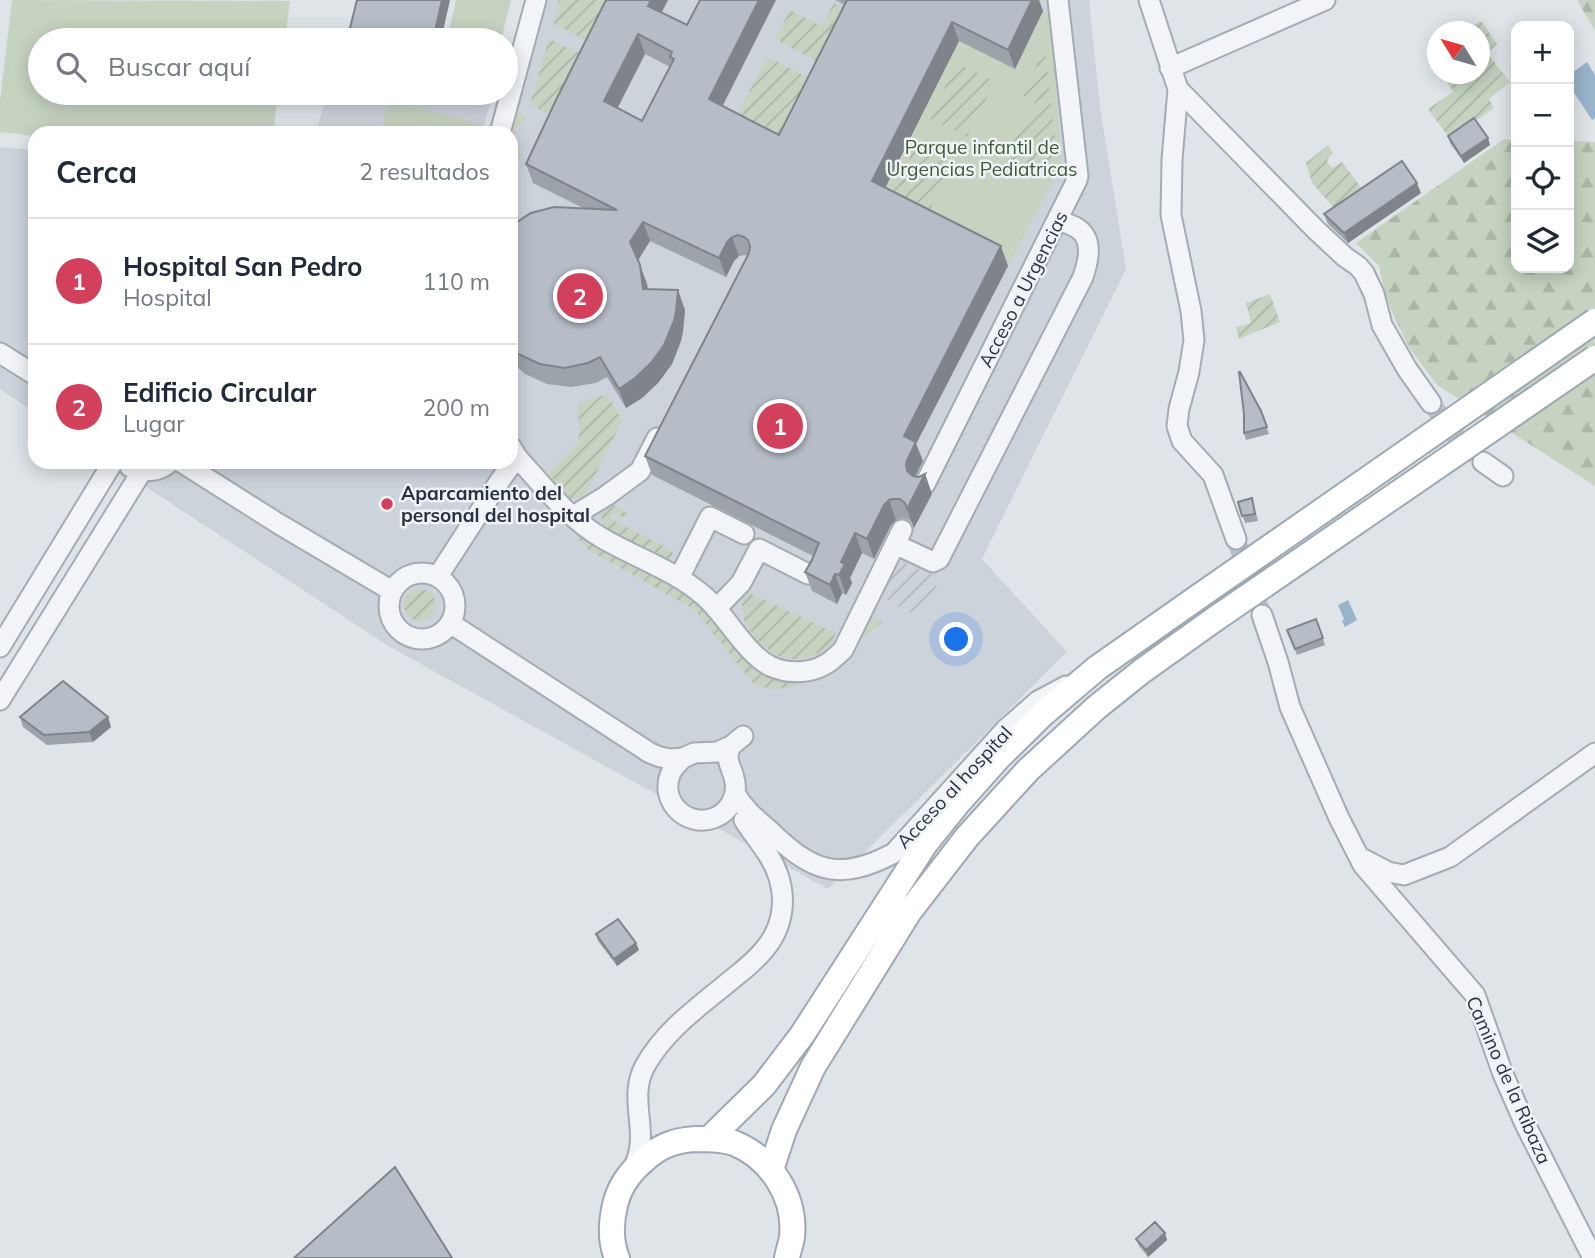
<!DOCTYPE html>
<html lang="es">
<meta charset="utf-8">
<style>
body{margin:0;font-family:Mulish,sans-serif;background:#f2f2f3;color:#1f2937}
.controls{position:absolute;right:21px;top:21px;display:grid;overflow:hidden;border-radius:14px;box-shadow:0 4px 18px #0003}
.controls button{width:63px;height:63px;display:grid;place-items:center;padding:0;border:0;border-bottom:2px solid #e0e1e3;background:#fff;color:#1f2937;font:35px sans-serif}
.compass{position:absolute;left:1427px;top:21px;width:63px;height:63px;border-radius:50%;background:#fff;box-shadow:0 4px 18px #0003;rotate:307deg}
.you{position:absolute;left:957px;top:640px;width:24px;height:24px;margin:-18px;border:5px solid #fff;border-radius:50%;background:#1a73e8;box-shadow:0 0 0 10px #1a73e833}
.badge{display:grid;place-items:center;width:46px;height:46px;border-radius:50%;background:#d3405c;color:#fff;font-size:23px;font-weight:700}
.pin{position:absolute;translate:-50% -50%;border:4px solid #fff;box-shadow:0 2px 7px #0006}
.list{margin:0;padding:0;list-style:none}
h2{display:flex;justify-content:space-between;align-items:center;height:91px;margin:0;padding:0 28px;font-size:30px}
h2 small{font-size:23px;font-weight:400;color:#747a83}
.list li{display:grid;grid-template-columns:46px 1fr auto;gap:21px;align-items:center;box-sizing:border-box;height:126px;padding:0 28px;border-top:2px solid #e0e1e3}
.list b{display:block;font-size:26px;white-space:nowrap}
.list p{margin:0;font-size:23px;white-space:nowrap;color:#747a83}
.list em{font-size:23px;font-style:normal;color:#747a83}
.icon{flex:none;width:38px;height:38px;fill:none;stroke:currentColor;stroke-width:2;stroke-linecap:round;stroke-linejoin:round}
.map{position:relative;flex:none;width:1595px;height:1258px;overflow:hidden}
.search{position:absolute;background:#fff;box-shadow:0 4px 18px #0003;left:28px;top:28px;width:490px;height:77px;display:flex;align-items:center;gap:18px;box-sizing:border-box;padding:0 24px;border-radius:38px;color:#747a83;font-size:26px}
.panel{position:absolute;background:#fff;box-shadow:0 4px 18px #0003;left:28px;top:126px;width:490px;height:343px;border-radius:21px}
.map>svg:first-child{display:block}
</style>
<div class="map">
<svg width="1595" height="1258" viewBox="0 0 1595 1258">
<defs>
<pattern id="industrial-furrows" width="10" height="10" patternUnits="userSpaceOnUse" patternTransform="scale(1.75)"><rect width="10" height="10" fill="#cdd3db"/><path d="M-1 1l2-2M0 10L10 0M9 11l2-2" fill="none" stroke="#b0b6bd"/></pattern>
<pattern id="forest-firs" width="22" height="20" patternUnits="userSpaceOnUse" patternTransform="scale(1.75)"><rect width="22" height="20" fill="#c6d3c0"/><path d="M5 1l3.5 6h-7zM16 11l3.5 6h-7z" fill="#aab6a6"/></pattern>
<pattern id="garden-furrows" width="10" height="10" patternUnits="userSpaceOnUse" patternTransform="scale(1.75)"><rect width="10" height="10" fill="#c6d3c0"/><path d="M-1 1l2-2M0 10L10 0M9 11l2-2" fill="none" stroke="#aab6a6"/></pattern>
</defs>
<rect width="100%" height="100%" fill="#dfe4e9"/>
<path fill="#cdd3db" d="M525 0H1089L1100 107 1126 269 982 559 1067 652 828 889 390 647 108 462H511V133H487L499 93H506V68Z
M327 93H493L482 133H316Z
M0 147 35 150V413L0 389Z"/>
<path fill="url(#industrial-furrows)" d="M902 561 940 579 929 600 910 613 881 596 897 565Z"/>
<path fill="url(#forest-firs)" d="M1577 0H1595V31Z
M1504 139 1516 140V268H1569V141L1595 142V486L1437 385 1408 346 1386 298 1379 266 1356 243Z"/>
<path fill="#c6d3c0" d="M12 0 290 1 285 40H40V93H278L273 133H35V136L0 132V100Z
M456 0H511L501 40H447Z
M1043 11 1050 15 1062 164 1008 266 879 200 959 41Z
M438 93H489L486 104Z
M389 100 480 124 478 133H380Z"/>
<path fill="url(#garden-furrows)" d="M559 0H612L589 42 554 24Z
M834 3 852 11 824 65 775 39 790 10 822 26Z
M1481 21 1497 44 1487 53 1510 82 1489 99 1494 108 1450 139 1428 109 1453 92 1443 74H1480V32L1463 31Z
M549 39 586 56 555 118 530 104Z
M1045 50 1058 165 1050 181 1006 157 1035 102 1021 94Z
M767 57 815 81 786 138 738 113Z
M957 63 995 82 967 137 929 118Z
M520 113 526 116V119C510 130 512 138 522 154L517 164 511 153V133H507L514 115Z
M920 137 957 155 930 209 893 191Z
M1328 145 1333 153 1329 157 1327 162 1332 168 1342 162 1365 193 1334 208 1312 183 1306 163Z
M1270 294 1280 322 1239 339 1236 327 1251 323 1246 303Z
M608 394 622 421 587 491 580 498H570L548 474 579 442 578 403Z
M610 505 616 506 628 514 626 518 614 513 611 515V519L666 547 673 553 672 558H666L608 530C600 522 599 516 605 507Z
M566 520 663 577 686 592 759 670H821L869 615 883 622 862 638 847 660 837 671 788 688 769 689 753 683 695 610 585 548Z
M404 605a16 16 0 1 1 32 0a16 16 0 1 1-32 0Z
M747 592 836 633 831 644 819 653 803 659H792L775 655 756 639 744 620 742 603Z"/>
<path fill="#99b3ca" d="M1587 62 1595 75V118L1592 120 1569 85V75Z
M1348 600 1357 620 1345 627 1342 621 1344 619 1338 605Z"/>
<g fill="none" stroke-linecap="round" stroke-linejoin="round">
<path stroke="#bac0c7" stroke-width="19" stroke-dasharray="19 10" stroke-linecap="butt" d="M1431 403 1454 434 1476 456
M1236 539 1262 615"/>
<defs>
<path id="minor" d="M1149 0 1178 89 1172 160 1171 215 1191 311 1194 340 1189 372 1179 409 1177 426 1182 441 1213 475 1236 539
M1170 68 1325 0
M1178 89 1316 230 1345 257 1358 266 1364 273 1374 294 1382 325 1407 369 1431 403
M500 133 536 0
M0 353 35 375
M511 447 517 457C543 486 569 519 602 538 636 558 674 570 704 596 726 615 745 653 770 666 787 674 810 674 826 664 832 661 837 655 843 650L902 530
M181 462 279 524 392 591
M1483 462 1503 476
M130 467C145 472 158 473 170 462
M925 484 1077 180 1078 176 1058 0
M573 516 606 496 640 471 657 438
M895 544 933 562 939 559 1083 277C1093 248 1092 227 1057 221
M389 606a33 33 0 1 1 66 0a33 33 0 1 1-66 0Z
M438 576 501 479 517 457
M679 578 710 517 744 534
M716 609 741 583 759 549 808 574
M1262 615 1278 662 1290 707 1339 818 1363 865 1475 995 1503 1074 1525 1124 1593 1258
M450 623 650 753 660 757 671 759 683 758 694 753 717 752 731 746 743 736
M0 647 113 462
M0 700 142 471
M683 758C678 763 672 768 670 775 660 802 687 828 714 818 730 812 739 794 734 778 733 771 728 764 728 757 728 754 730 748 731 746
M735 793C743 808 755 818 768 829 811 871 838 883 894 853L1005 730 1038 701 1066 686
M1363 859 1388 872 1404 875 1450 857 1595 753
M632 1170C653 1134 626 1101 645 1066 666 1028 704 1003 736 976 750 965 765 952 773 937 784 918 785 895 778 875 771 854 756 839 744 820"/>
<path id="major" d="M709 1139 764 1085 802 1035 925 844 958 803 999 757 1044 713 1097 668 1201 595
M771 1170 784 1130 813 1067 909 912 967 837 1028 770 1097 707 1142 671 1215 619
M617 1258C610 1241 611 1222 615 1205 619 1188 629 1173 643 1161 659 1146 675 1140 696 1139 708 1139 722 1139 734 1143 771 1158 796 1197 792 1237 791 1244 788 1251 787 1258"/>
</defs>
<use href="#minor" stroke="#a4abb3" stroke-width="23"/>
<use href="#major" stroke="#9ea8b5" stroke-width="28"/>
<use href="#minor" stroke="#f2f4f7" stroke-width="19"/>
<use href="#major" stroke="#fff" stroke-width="24"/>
<defs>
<path id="major-bridge" d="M1201 595 1595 321
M1215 619 1595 358"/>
</defs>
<use href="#major-bridge" stroke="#9ea8b5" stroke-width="28" stroke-linecap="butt"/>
<use href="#major-bridge" stroke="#fff" stroke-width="24"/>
</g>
<path fill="#9da3aa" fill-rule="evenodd" d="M606 0H668L662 12 722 106 779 135 845 5 835 0H1039L1043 11 1015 69 959 41 885 188 1008 266 916 444 923 461 915 476 919 477 925 474 932 494 914 528 912 523 907 519 901 518 896 520 891 525 874 559 862 553 850 578 852 583 846 595 842 593 837 604 812 591 805 572 813 556 652 475 645 456 748 256 745 255 739 256 734 261 726 277 650 241 638 260 647 284 648 289 685 310 683 331 681 341 672 364 658 383 642 398 626 408 607 377 596 383 571 387 547 384 525 374 511 361V226L583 208 533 183 526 164ZM645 54 670 67 642 121 617 108Z
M1448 136 1490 145 1464 163 1450 143Z
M1421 193 1348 243 1328 224 1324 214Z
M1261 411 1269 434 1246 440 1244 433Z
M1238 502 1254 505 1258 521 1245 523Z
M1316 619 1325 645 1297 655 1287 630Z
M20 717H108L111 727 93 742 47 745 23 727Z
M596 934 639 950 617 966 598 941Z
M1165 1233 1167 1240 1148 1257 1139 1246 1136 1239Z"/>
<path fill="#7f848b" d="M442 0H450L441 40H433Z
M651 0H668L655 25 648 6Z
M759 0H776L716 119 709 99Z
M1032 0H1039L1043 11 1015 69 1008 50Z
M952 22 959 41 879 200 872 181Z
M638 34 645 54 611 121 604 101Z
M1488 138 1490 145 1464 163 1461 156Z
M1417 183 1421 193 1348 243 1344 233Z
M643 222 650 241 637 262 630 242Z
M732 237 739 256 734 261 726 277 719 258 727 242Z
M1001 246 1008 266 916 444 923 461 914 479 907 471 906 465 904 436Z
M640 265 647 284 650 308 643 289Z
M678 290 685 310 683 331 681 341 672 364 658 383 642 398 626 408 619 389Z
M925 474 932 494 914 528 907 509Z
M889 500 896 520 891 525 874 559 867 539 884 505Z
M855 533 862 553 850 578 852 583 846 595 839 575 841 562Z
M835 574 842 593 837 604 830 585Z
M108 717 111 727 93 742 89 732Z
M636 943 639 950 617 966 614 959Z
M1165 1233 1167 1240 1148 1257 1146 1250Z"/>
<path fill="#b6bdc6" stroke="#7f848b" stroke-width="2" fill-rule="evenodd" d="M357 0H442L433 40H347Z
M606 0H651L648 6 687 25 700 0H759L709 99 779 135 847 0H1032L1008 50 952 22 872 181 1001 246 904 436 916 442 907 460 906 465 907 471 913 476 919 477 925 474 907 509 905 503 900 499H893L889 500 884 505 867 539 855 533 841 562 845 564 839 575 835 574 830 585 805 572 812 560 819 543 645 456 749 253 750 246 748 240 744 237 738 235 732 237 727 242 719 258 643 222 630 242 640 265 643 289 678 290 676 312 674 321 664 345 651 363 635 378 619 389 600 357 588 363 564 368 540 364 518 354 511 348V226L531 213 554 207 617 210 526 164 556 100ZM638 34 672 52 670 57 674 59 642 121 604 101Z
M1474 118 1488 138 1461 156 1448 136Z
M1402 161 1417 183 1344 233 1324 214Z
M1239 372H1240L1261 411 1267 427 1244 433V414Z
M1252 498 1255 514 1242 516 1238 502Z
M1316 619 1323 638 1295 649 1287 630Z
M63 681 108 717 89 732 44 735 20 717Z
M618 919 636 943 614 959 596 934Z
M395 1167 452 1258H294Z
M1155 1222 1165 1233 1146 1250 1136 1239Z"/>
<circle fill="#d3405c" stroke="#eff2f6" stroke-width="2.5" cx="387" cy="504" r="7"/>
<g text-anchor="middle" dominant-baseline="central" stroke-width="5" stroke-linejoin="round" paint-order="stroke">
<g font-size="19" fill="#3e5d34" stroke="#eff2f6">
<text x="982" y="147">Parque infantil de<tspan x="982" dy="22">Urgencias Pediatricas</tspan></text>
</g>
<g font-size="19" fill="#283241" stroke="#eff2f6">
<text transform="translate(1023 289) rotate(-63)">Acceso a Urgencias</text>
<text transform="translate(954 787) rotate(-47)">Acceso al hospital</text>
<text transform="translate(1509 1080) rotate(66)">Camino de la Ribaza</text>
</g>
<g font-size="19" font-weight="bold" fill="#283241" stroke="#eff2f6" text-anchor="start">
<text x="401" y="493">Aparcamiento del<tspan x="401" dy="22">personal del hospital</tspan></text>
</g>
</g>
</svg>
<div class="controls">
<button>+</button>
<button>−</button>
<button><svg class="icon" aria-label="locate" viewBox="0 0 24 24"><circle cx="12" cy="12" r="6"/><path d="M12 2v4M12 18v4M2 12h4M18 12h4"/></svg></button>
<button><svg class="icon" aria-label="layers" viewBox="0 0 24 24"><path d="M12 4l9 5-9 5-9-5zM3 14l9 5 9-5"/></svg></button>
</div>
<svg class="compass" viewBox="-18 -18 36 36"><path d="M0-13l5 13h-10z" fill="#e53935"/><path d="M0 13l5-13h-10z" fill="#747a83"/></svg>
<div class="you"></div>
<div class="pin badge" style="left:780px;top:426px">1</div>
<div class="pin badge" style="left:580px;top:296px">2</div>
<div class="search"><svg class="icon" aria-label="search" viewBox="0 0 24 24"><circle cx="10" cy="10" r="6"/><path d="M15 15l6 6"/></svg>Buscar aquí</div>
<section class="panel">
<h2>Cerca<small>2 resultados</small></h2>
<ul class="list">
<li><span class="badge">1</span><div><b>Hospital San Pedro</b><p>Hospital</p></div><em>110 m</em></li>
<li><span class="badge">2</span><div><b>Edificio Circular</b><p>Lugar</p></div><em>200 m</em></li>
</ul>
</section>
</div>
